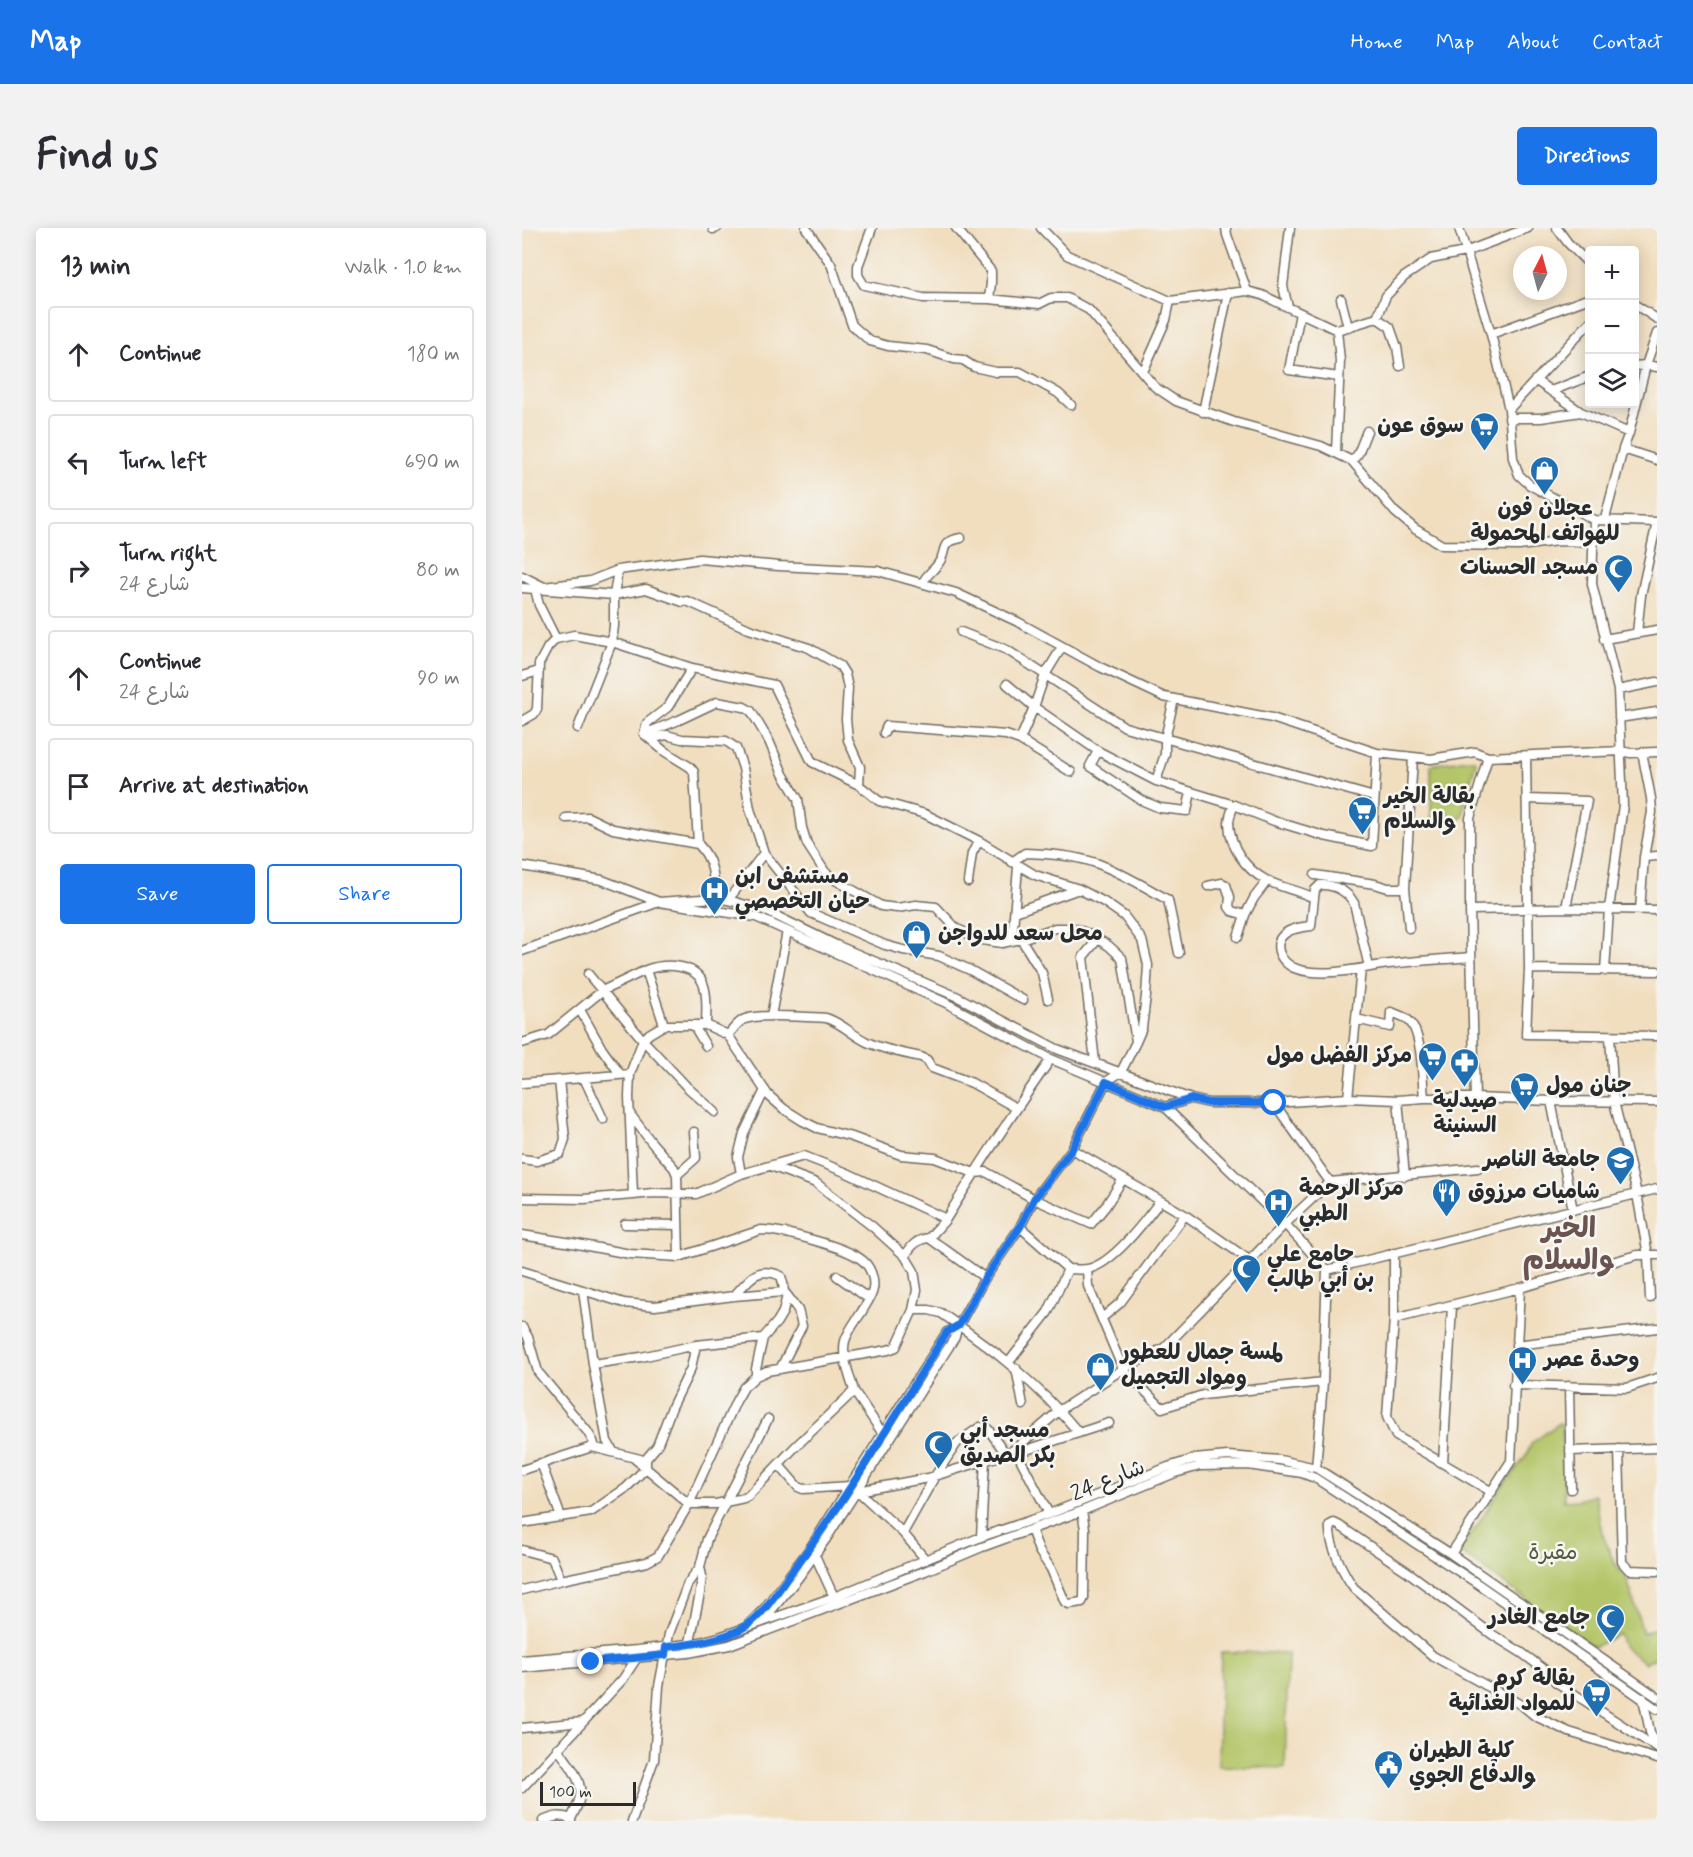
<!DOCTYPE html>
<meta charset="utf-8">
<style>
body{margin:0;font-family:Mynerve,"Playpen Sans Arabic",sans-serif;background:#f2f2f3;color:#2b2b33}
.controls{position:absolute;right:18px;top:18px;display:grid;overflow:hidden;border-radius:6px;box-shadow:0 3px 15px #0003}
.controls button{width:54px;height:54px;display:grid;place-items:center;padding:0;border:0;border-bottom:2px solid #e1e1e2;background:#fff;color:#2b2b33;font:30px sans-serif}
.compass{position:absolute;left:991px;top:18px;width:54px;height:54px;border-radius:50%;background:#fff;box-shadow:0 3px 15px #0003;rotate:6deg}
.scale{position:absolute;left:18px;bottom:15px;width:96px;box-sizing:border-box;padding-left:6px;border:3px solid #2b2b2b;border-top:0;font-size:16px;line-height:21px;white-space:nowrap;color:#2b2b2b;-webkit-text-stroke:4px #f6f6f2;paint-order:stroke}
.stop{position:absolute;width:18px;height:18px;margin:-14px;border:4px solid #1a73e8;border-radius:50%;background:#fff}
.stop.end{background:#1a73e8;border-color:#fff;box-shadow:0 2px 6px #0008}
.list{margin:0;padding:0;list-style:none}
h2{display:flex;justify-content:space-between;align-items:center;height:78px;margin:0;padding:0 24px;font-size:26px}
h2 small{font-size:20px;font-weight:400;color:#7c7c81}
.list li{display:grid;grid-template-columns:39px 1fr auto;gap:18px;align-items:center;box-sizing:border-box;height:96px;margin:0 12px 12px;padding:0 12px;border:2px solid #e1e1e2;border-radius:6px}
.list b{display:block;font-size:22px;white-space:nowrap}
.list p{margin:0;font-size:20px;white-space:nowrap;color:#7c7c81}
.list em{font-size:20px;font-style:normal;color:#7c7c81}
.actions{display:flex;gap:12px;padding:18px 24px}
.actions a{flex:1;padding:14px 0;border:2px solid #1a73e8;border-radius:6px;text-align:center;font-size:21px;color:#1a73e8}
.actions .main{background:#1a73e8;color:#fff}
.icon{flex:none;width:33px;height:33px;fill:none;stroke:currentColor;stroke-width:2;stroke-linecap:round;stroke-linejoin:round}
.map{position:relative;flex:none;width:1135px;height:1593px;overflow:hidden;border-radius:6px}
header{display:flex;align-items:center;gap:36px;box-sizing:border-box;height:84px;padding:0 30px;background:#1a73e8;color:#fff}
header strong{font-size:28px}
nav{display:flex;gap:33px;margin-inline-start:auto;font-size:21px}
.intro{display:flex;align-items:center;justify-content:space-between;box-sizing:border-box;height:144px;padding:0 36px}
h1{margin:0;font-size:42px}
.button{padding:15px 27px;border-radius:6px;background:#1a73e8;color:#fff;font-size:21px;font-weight:700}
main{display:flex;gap:36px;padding:0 36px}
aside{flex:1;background:#fff;border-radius:6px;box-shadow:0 3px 15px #0003}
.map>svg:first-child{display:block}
</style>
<header>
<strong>Map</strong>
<nav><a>Home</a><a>Map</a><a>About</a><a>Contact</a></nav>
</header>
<div class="intro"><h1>Find us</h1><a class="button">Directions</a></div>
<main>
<aside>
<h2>13 min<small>Walk · 1.0 km</small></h2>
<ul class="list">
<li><svg class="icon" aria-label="ahead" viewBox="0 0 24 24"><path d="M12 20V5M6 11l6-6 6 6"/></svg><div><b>Continue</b></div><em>180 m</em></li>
<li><svg class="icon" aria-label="left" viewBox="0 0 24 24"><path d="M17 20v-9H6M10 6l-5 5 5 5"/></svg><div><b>Turn left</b></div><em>690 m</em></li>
<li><svg class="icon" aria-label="right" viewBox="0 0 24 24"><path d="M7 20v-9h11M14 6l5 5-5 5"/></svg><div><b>Turn right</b><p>شارع 24</p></div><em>80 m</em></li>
<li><svg class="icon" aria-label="ahead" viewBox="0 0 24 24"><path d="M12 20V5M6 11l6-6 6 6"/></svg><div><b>Continue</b><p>شارع 24</p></div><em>90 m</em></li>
<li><svg class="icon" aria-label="arrive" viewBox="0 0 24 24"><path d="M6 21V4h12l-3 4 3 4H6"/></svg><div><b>Arrive at destination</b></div></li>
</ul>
<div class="actions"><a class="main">Save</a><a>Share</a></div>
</aside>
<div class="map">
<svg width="1135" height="1593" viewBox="0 0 1135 1593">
<rect width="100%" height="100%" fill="#f6f6f2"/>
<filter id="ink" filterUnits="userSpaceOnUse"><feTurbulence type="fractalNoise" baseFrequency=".0167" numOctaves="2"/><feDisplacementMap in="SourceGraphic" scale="12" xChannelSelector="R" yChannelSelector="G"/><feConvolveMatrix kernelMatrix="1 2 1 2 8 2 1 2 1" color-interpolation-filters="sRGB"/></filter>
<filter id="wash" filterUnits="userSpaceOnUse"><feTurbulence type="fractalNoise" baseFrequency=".008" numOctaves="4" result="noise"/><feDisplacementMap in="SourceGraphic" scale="24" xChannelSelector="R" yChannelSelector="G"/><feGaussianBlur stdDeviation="1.35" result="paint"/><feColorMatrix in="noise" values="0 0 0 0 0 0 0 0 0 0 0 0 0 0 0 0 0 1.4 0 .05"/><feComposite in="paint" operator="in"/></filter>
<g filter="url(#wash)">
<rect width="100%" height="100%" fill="#f1debf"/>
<path fill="#b3c568" stroke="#6f784a" stroke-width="1.5" d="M946 531 953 532 954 534 944 568 941 589 932 593 909 592V537Z
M1037 1195 1040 1196 1042 1273 1055 1272 1073 1267 1080 1305 1092 1334 1105 1351 1121 1405 1135 1400V1429L1123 1435 1101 1418 1097 1406 1072 1419 938 1324V1320L955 1298 977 1263 1004 1228 1009 1216Z
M699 1424 766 1425 763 1540 696 1538Z"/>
</g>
<g filter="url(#ink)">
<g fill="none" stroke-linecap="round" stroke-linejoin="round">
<defs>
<path id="minor" d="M284 0 309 36 330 97 348 113 366 118 405 122 432 131 441 132 452 139 474 144H498L536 165 549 177
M350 0 336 38V47L342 57 401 70 467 71 517 76 529 70H545L567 82 633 159 654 173 712 194 799 218 830 233 873 284 893 301 920 317 997 318 1036 313 1070 314
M434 0 469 43V55L467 71
M519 0 545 27 648 73 725 63 740 67 815 102 855 90 864 68 882 49 909 31 943 24 1006 0
M704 0 705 7 725 63
M937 0 969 106 987 181 991 230 997 247 1008 257 1072 292 1135 294
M1035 0 1046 15 1068 37
M191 1 195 0
M819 71 826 99
M1112 76 1135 91
M766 79 761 58 768 0
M778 85 767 142 817 149
M855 90 868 99 875 119 878 138
M969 106 1068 70
M1112 138 1124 137 1135 139
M621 144 644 92 648 73
M1013 152 1059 184 1107 205
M1029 163 1068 148
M987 181 1068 94
M681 184 706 65
M987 190H1019L1059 184
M1101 221 1135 232
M814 224 818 133 815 102
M830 233 836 226 845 203
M1083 291 1101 221 1107 205 1124 137 1135 105
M1072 292 1070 356 1096 462 1101 577 1087 681 1083 743
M96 342 92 367 124 361 161 374 165 373 227 401 287 420 318 438 323 446 326 460 324 491 326 512 338 539 337 557
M0 348 22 359 68 353 96 342 178 331 257 338 356 343 434 365 496 394 578 439 642 469 750 490 855 525 909 531 953 524 966 529 1099 523 1108 525 1135 524
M401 354C405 346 411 343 416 336 427 322 415 315 439 310
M0 360 92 367V398L90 414 170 440 252 457 290 534 337 557 357 573 403 586 457 613 513 647 557 661 582 674 602 688 620 712 626 737 624 768 620 800 614 814 599 844 584 854 550 921 512 971 498 999 463 1050 435 1100
M13 361 17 377 34 411
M439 404 485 422 603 499 852 569
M1115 405 1119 367 1135 294
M1082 411 1135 402
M540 419 523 447 512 479 498 512 549 544
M170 440 146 479 125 495 122 506 142 523 168 539 172 544 176 616C192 632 192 650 193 670
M0 448 17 443
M485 456 512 479 576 523 634 553 712 577 752 593 802 608 850 618 855 525
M1096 462 1135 454
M1097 490 1135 484
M0 493 12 486 15 481 17 436 26 419 34 411 52 407 90 414 56 500
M362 505 365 498 484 507 498 512
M122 506 157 492 195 474 222 479 229 483 247 513 261 546 276 571 280 600 285 616 303 644 315 653 359 678 375 680 394 677 414 679 435 701 460 712 480 715 499 711 533 700H552L567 706 587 718 600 730 614 813
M128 511 144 507 160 511 204 513 214 520 221 540 228 581 242 625 289 685 363 717 381 722 417 728 448 742 501 772
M576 523 568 538 619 572 638 580 665 583 669 564
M1004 528 1007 741 1004 806 1135 808
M634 553 643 526V511L652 471
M1005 571 1065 573 1044 680
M712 577C710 582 707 589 707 595 708 619 723 641 744 652 759 660 776 662 792 670L789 698C782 699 773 700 767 703 747 713 758 736 775 741 797 748 826 743 848 739 881 733 916 732 949 729
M44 590 66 589 91 601 176 616
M1122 629 1135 628
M490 634 503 625C527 626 551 627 574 635 598 644 624 659 646 672L657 725
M0 638 80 652 137 674 234 689 422 774 529 831 643 879 763 996 805 1042 801 1154 794 1240
M793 647 853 656 866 660H883
M446 654 450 625 457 613
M686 658 700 655 704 657 708 669 707 679 710 683 723 687 732 670 745 653
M792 670 793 662 798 657C812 656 825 663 832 675L847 739
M206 672 242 625
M948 682 1044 680 1135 682
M1118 682 1122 629 1130 584 1129 570 1120 524
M493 684 557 661
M887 700 883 660 891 530
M716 709 723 687
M499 711 520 745 526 771
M490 713 496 639
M0 723 137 674 193 670 206 672 242 682 314 717 436 769 535 821 669 871 687 875H752L826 870 876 872 902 870H953L1029 873 1135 874
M1007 741 1135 743
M66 746 121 812 165 859 193 884
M58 782 80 821 98 846
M249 788 265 703
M834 791 868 799 869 784C874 786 882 788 886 792 901 804 900 851 902 870
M142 797 124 742C143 735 175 735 182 758 186 770 184 785 184 797
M172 798 184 818
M206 807C211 802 216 793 223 791 239 785 287 789 304 790 320 795 330 807 345 814 362 822 381 825 399 829L405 832 410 840 450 855 494 880
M1088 808 1092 874 1115 966 1126 1027 1128 1070
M0 815 26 807 80 763 124 742
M529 831C492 883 458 936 424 991L323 944 282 928 219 946 174 966 131 965 111 967 107 869 108 846 121 812 127 806 142 797H184L206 807 246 867 262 881 281 893 295 900 330 909 379 927 413 930 452 945 464 944 512 971 569 996 583 979 601 951
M573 834 561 729 576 711
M62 850 81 891
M0 855 37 852
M826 870 839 741
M953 870 948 682V590L966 529
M876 872 883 948
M1029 873 1051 982
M752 875 808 954
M643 879 668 871
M108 886 130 915 152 940 155 947 157 1029
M550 921 663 987 727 1032
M0 931 15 933 38 926 43 911 37 852 108 846
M219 946 216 929 222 905 243 862
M155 947 174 930 172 904
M0 970 62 971 111 967
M424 991 407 1010 463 1050
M103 996 156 997
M498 999 546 1041C552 1041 560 1042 566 1041 591 1036 623 993 638 973
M0 1007 50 1015 108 1026 157 1029 239 1002C260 1002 324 1019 340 1032 348 1038 353 1051 351 1061 350 1069 343 1078 339 1085 333 1094 326 1103 323 1113 319 1128 328 1148 332 1163
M872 1025V1091L865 1189 874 1208 970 1264
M383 1028C389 1018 395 1011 407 1010
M565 1041 566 1058 601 1141 640 1180 681 1167 801 1154
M805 1042 1135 961
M0 1043 102 1075 133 1078 212 1068 262 1064 265 1067 261 1084 255 1094 241 1110 234 1141V1148L222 1159 214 1173 167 1276 113 1231
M315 1048 347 1071
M61 1062 71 1136 85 1213 91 1223
M212 1068C227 1052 234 1037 259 1048L261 1055 262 1064
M391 1082H407L419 1085C470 1120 517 1157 557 1205
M580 1090 598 1075 663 987
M872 1091 998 1060 1115 1027H1135
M0 1099 6 1109 16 1144 65 1203 71 1213 73 1220
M994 1117 1135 1100
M487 1134 526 1084 546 1041
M71 1136 119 1129 174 1117 241 1110
M494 1140 501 1177
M258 1141 280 1098 276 1082 265 1067
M234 1148 245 1143 366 1122 374 1119 391 1082 395 1062 392 1043 383 1028 351 999 294 955 249 938
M991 1157 1105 1160 1135 1150
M1047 1158 1049 1261
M493 1221 538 1182 601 1141 642 1120 763 996 808 954 956 940
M1097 1221 1100 1334 1107 1342 1135 1343
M1048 1223 1135 1220
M495 1225 587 1195
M19 1235 39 1289
M921 1235 930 1078
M257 1237 276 1259 281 1261 328 1258 336 1263 381 1305 404 1332
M0 1242 70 1219 118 1231
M336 1263 406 1250 481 1227 493 1221 527 1286
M0 1295 69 1284 104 1260 124 1240V1231L135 1218 150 1179 169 1140 174 1117
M509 1301 517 1323 529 1341 543 1374 547 1376 560 1374 562 1370 563 1301 560 1283
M381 1305 413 1248 435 1215 458 1199 466 1201 484 1226
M459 1309 463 1232
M0 1322 30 1330 39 1352
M291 1323 312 1369
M929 1326 989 1233 998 1060
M0 1362 44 1351 125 1334 136 1328 167 1276H194L222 1270 226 1268 273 1219 332 1163 361 1206
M226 1397 242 1381 289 1319 425 1104 435 1100 433 1109 304 1311 276 1350 240 1394
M167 1419 178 1365 180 1348 178 1339 185 1311 246 1191
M0 1432 116 1422 174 1415 197 1409 312 1369 459 1309 527 1286 646 1239 672 1231 706 1228 758 1232 794 1240 929 1326 1135 1469
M0 1440 166 1425 207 1417 403 1343 460 1319 560 1283 653 1245 678 1238 726 1237 780 1245 793 1250 956 1356 1135 1481
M1121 1470 1128 1504 1135 1520
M0 1500 60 1494
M35 1520C45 1533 61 1552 58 1568 57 1576 52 1584 49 1591
M1135 1520 1034 1454 1027 1445 1000 1425 971 1407 886 1344 818 1298 812 1295 808 1297C806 1315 821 1345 832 1360L911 1428 1001 1478 1013 1488 1047 1504 1135 1531
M0 1560 101 1451 116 1428
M21 1593C31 1589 38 1586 49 1591V1593
M110 1593 132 1532 137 1458 147 1406 166 1355 178 1339"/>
</defs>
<use href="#minor" stroke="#706a5f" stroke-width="11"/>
<use href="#minor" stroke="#fff" stroke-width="8"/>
</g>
</g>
<g fill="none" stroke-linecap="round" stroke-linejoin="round" filter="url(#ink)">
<path stroke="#1a73e8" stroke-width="8" d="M69 1434 143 1427 144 1419C167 1417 205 1411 224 1398 242 1386 255 1364 268 1346 326 1270 374 1185 425 1104L437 1097 463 1050 498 999 512 971 550 921 584 854 643 879 669 871 687 875H752"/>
</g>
<defs>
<symbol id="supermarket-pin" viewBox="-11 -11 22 30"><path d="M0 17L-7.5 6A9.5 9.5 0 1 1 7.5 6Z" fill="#1f6fb2" stroke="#f6f6f2"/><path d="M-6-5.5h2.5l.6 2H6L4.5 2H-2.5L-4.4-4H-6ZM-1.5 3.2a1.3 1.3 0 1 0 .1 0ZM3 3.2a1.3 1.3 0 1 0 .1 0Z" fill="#fff"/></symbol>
<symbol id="shop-pin" viewBox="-11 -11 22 30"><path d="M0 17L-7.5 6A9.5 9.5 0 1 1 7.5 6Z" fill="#1f6fb2" stroke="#f6f6f2"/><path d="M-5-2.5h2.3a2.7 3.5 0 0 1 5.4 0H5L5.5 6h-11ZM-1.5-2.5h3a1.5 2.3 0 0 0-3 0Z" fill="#fff"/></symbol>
<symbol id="mosque-pin" viewBox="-11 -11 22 30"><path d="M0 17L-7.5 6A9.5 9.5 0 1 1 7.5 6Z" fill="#1f6fb2" stroke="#f6f6f2"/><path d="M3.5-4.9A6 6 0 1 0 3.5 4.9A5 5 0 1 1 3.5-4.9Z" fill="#fff"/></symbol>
<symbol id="hospital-pin" viewBox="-11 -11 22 30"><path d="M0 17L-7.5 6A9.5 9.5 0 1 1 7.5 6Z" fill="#1f6fb2" stroke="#f6f6f2"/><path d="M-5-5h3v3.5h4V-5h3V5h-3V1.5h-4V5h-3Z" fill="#fff"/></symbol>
<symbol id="pharmacy-pin" viewBox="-11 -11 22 30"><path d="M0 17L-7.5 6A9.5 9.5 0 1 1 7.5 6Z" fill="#1f6fb2" stroke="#f6f6f2"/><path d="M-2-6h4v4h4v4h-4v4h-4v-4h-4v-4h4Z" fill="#fff"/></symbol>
<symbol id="university-pin" viewBox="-11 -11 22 30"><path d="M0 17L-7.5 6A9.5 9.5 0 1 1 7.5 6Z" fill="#1f6fb2" stroke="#f6f6f2"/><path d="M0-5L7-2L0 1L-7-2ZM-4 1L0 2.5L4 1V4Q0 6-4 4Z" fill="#fff"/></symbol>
<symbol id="restaurant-pin" viewBox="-11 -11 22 30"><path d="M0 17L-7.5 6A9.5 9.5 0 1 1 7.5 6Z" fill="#1f6fb2" stroke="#f6f6f2"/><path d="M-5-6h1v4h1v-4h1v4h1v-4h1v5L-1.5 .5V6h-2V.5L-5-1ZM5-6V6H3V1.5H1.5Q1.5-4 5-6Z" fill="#fff"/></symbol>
<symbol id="civic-pin" viewBox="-11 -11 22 30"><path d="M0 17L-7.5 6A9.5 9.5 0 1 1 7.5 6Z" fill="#1f6fb2" stroke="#f6f6f2"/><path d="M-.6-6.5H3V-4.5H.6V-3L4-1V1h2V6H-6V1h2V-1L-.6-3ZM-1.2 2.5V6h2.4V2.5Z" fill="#fff"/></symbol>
</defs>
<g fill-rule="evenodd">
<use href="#supermarket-pin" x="946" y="182" width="33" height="45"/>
<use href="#shop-pin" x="1006" y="226" width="33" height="45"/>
<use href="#mosque-pin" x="1080" y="324" width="33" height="45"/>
<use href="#supermarket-pin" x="824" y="566" width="33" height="45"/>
<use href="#hospital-pin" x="176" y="646" width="33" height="45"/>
<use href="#shop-pin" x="378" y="690" width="33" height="45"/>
<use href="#supermarket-pin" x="894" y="812" width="33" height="45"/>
<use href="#pharmacy-pin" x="926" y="818" width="33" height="45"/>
<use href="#supermarket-pin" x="986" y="842" width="33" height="45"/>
<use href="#university-pin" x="1082" y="916" width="33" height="45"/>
<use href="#restaurant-pin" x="908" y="948" width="33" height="45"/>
<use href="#hospital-pin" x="740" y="958" width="33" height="45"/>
<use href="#mosque-pin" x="708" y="1024" width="33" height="45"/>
<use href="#hospital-pin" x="984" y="1116" width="33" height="45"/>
<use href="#shop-pin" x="562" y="1122" width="33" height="45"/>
<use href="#mosque-pin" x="400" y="1200" width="33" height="45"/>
<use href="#mosque-pin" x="1072" y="1374" width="33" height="45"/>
<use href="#supermarket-pin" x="1058" y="1448" width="33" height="45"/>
<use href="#civic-pin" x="850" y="1520" width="33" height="45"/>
</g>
<g text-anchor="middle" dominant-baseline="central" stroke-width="5" stroke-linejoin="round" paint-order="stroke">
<g font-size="22" font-weight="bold" fill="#2b2b2b" stroke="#f6f6f2" text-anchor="start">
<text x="942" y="198" text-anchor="end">سوق عون</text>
<text x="1023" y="281" text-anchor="middle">عجلان فون<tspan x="1023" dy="25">للهواتف المحمولة</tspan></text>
<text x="1076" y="340" text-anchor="end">مسجد الحسنات</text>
<text x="862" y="569">بقالة الخير<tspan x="862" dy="25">والسلام</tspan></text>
<text x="213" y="649">مستشفى ابن<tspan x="213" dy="25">حيان التخصصي</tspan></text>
<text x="416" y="706">محل سعد للدواجن</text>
<text x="890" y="828" text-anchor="end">مركز الفضل مول</text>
<text x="1024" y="858">جنان مول</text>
<text x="943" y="873" text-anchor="middle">صيدلية<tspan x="943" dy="25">السنينة</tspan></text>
<text x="1078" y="932" text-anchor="end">جامعة الناصر</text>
<text x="777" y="961">مركز الرحمة<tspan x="777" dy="25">الطبي</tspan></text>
<text x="946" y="964">شاميات مرزوق</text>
<text x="745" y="1027">جامع علي<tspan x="745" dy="25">بن أبي طالب</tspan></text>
<text x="599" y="1125">لمسة جمال للعطور<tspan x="599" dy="25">ومواد التجميل</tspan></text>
<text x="1022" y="1132">وحدة عصر</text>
<text x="438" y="1203">مسجد أبي<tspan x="438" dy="25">بكر الصديق</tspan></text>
<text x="1068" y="1390" text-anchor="end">جامع الغادر</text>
<text x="1053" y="1451" text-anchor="end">بقالة كرم<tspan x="1053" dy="25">للمواد الغذائية</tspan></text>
<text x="887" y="1523">كلية الطيران<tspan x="887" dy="25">والدفاع الجوي</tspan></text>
</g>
<g font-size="22" fill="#2b2b2b" stroke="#f6f6f2">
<text transform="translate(586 1253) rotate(-22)">شارع 24</text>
</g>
<g font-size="22" fill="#54593d" stroke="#f6f6f2">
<text x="1031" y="1325">مقبرة</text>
</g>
<g font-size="28" font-weight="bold" fill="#6b5350" stroke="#f6f6f2">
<text x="1047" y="1001">الخير<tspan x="1047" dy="32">والسلام</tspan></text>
</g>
</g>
</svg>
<div class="controls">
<button>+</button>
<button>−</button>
<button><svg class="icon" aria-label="layers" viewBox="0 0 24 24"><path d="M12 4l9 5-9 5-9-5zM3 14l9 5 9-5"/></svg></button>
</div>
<svg class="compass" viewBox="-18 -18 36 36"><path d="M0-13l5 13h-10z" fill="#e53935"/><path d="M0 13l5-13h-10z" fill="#7c7c81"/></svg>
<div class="scale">100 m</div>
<div class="stop" style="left:752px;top:875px"></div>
<div class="stop end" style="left:69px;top:1434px"></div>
</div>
</main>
